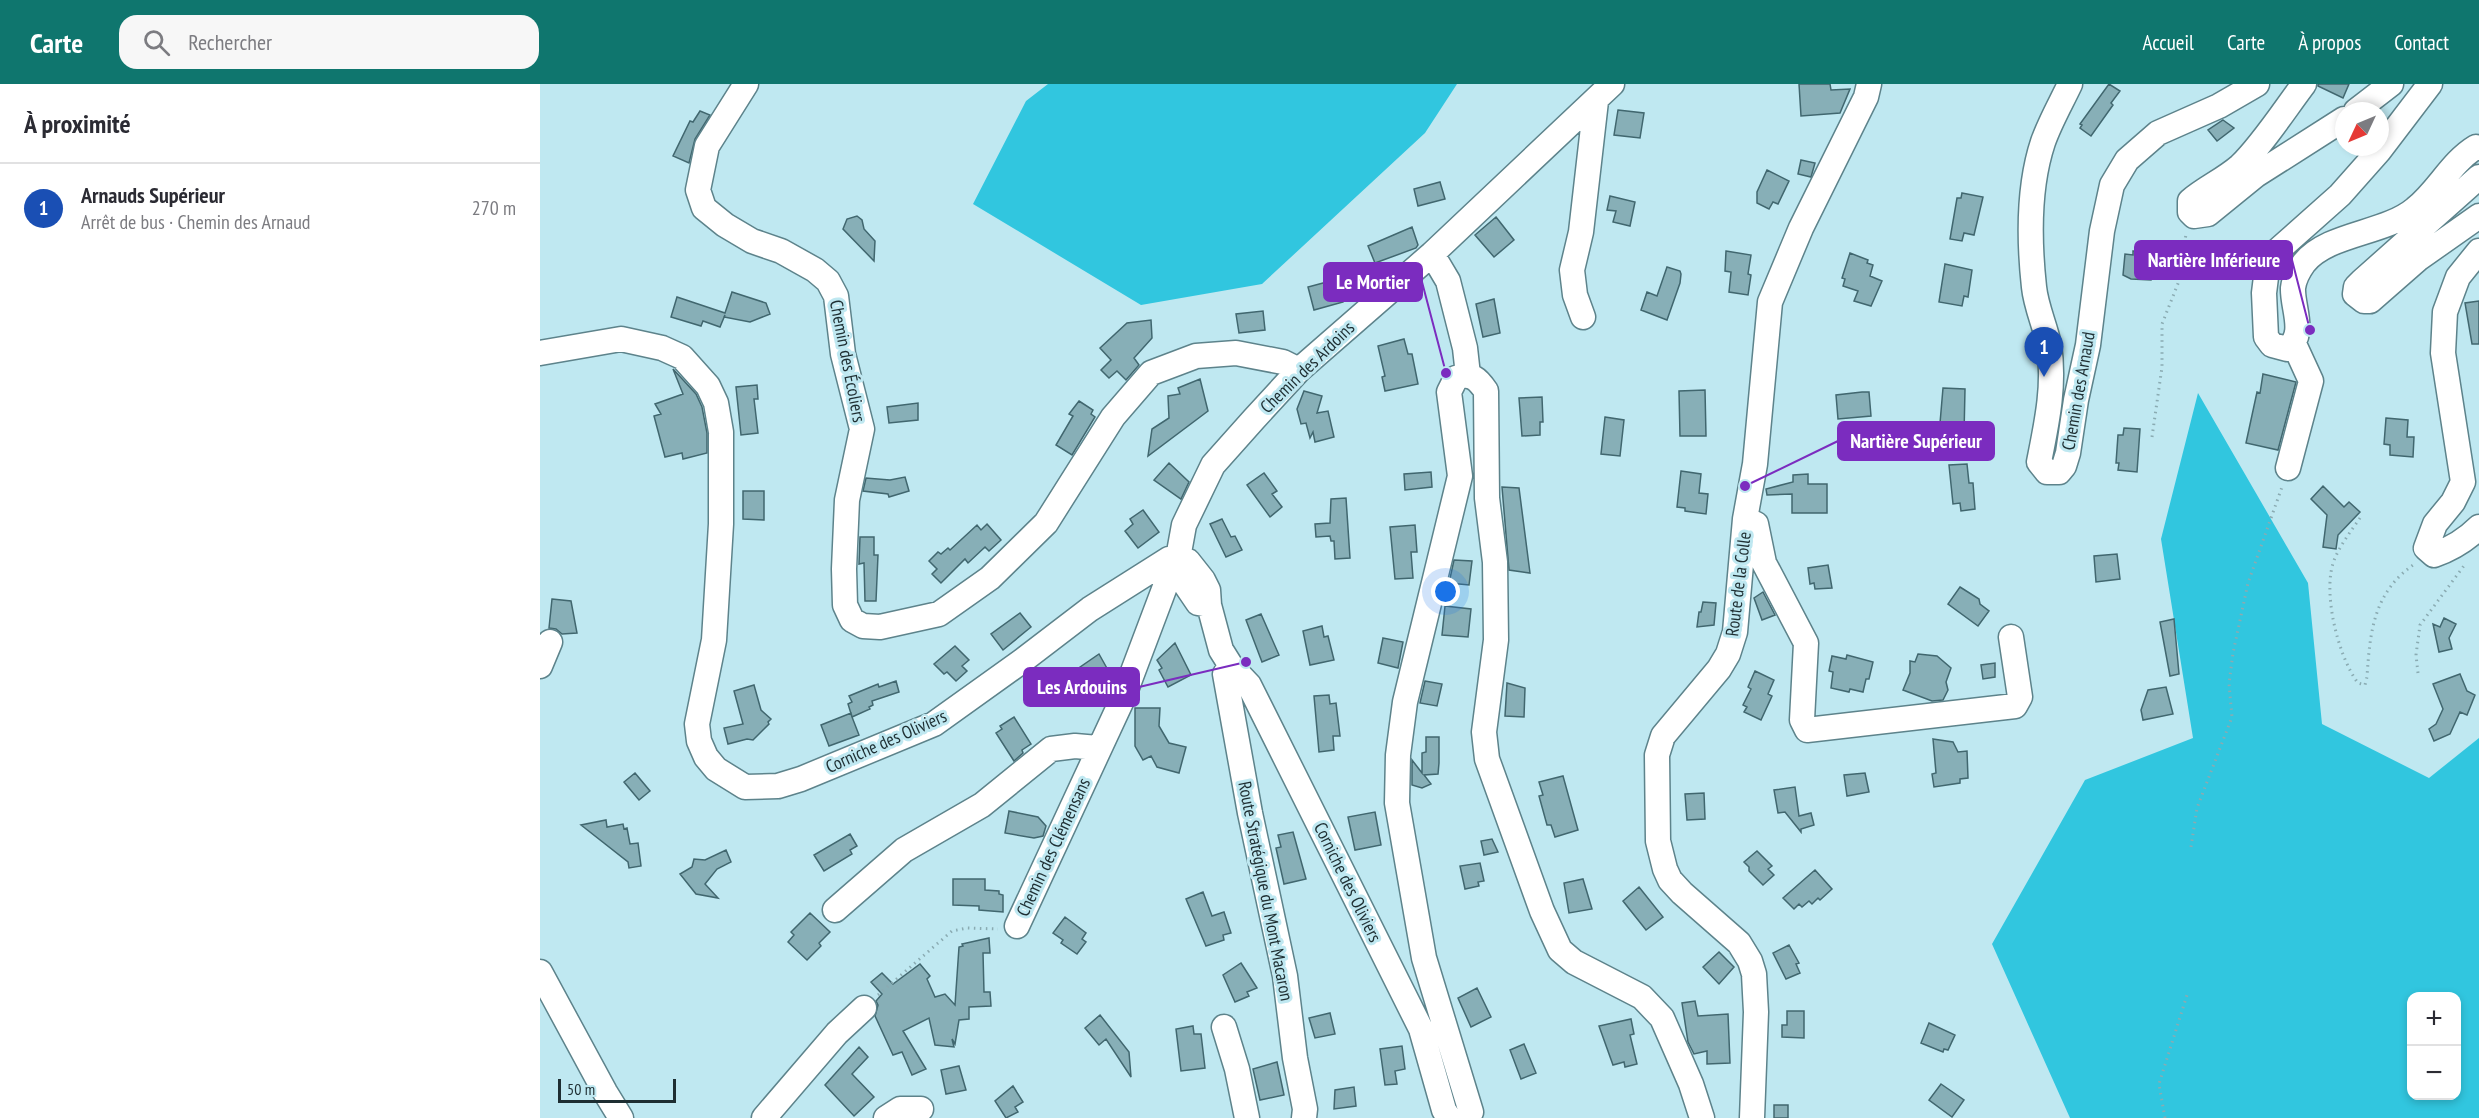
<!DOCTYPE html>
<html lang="fr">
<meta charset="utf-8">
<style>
body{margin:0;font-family:"PT Sans Narrow",sans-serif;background:#f7f7f7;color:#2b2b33}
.controls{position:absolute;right:18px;bottom:18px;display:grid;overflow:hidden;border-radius:12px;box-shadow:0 3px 9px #0003}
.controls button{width:54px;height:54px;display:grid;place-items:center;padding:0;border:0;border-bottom:2px solid #e1e1e2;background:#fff;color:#2b2b33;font:30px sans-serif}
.compass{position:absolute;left:1795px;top:18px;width:54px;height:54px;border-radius:50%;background:#fff;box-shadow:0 3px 9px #0003;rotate:226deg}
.scale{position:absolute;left:18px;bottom:15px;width:118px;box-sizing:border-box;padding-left:6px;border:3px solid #1e2e32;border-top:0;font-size:16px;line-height:21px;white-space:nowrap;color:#1e2e32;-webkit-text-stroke:4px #bfe8f1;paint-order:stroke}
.you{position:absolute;left:906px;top:508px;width:21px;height:21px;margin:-15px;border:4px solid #fff;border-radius:50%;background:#1a73e8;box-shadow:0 0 0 9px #1a73e833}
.badge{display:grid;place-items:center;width:39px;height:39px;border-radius:50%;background:#0f766e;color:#fff;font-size:20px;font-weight:700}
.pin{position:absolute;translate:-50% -50px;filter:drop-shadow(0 2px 3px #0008)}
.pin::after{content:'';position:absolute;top:32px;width:21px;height:18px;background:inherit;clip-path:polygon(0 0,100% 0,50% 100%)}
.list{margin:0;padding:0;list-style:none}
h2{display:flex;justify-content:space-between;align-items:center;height:78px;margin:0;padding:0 24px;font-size:26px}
h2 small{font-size:20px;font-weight:400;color:#7c7c81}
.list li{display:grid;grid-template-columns:39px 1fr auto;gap:18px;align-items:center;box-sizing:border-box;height:90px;padding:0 24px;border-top:2px solid #e1e1e2}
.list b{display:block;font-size:22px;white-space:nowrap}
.list p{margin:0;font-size:20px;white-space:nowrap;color:#7c7c81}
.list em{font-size:20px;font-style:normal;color:#7c7c81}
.icon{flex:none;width:33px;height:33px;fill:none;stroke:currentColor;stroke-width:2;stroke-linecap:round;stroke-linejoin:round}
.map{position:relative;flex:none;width:1939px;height:1034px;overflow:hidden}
header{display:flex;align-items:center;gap:36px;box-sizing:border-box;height:84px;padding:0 30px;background:#0f766e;color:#fff}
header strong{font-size:28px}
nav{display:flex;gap:33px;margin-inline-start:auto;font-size:21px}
.search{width:420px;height:54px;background:#f7f7f7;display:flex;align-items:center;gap:15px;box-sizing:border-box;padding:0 21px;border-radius:18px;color:#7c7c81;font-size:22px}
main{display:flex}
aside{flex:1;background:#fff}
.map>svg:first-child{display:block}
</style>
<header>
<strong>Carte</strong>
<div class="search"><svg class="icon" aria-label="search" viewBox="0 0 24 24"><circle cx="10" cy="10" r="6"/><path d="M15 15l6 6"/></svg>Rechercher</div>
<nav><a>Accueil</a><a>Carte</a><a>À propos</a><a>Contact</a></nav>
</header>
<main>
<aside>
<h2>À proximité<small></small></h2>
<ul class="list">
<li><span class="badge" style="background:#1a4fb4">1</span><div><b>Arnauds Supérieur</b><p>Arrêt de bus · Chemin des Arnaud</p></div><em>270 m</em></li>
</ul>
</aside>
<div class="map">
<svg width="1939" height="1034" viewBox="0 0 1939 1034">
<rect width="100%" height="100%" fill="#bfe8f1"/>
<path fill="#31c6df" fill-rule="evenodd" d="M508 0H917L885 49 722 200 601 221 433 120 486 17Z
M1658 309 1768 499 1782 640 1889 694 1939 654V1034H1530L1452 860 1545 696 1653 654 1621 455ZM1872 912H1916V1012H1872Z"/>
<path fill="#87afb7" stroke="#41676f" stroke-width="1.5" d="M1259 0H1290L1291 6 1310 5 1300 29 1261 32Z
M1569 0 1580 7 1571 19 1573 21 1551 52 1540 44 1542 41 1540 40Z
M1778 0H1809L1803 14 1778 2Z
M1078 26 1104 29 1100 54 1074 51Z
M160 27 170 31 155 55 149 79 133 72 150 37 153 38Z
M1683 36 1694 44 1677 57 1668 46Z
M1261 76 1275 79 1271 93 1258 90Z
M1227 86 1249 97 1238 120 1233 118 1229 125 1217 119V108Z
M900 98 905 115 878 122 874 105Z
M1422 109 1443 113 1434 151 1424 149 1422 157 1410 155 1417 114H1421Z
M1070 112 1095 118 1090 142 1073 138 1076 127 1067 126Z
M317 132 322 136 324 145 335 157 334 177 303 145 307 135Z
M956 133 974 156 954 173 935 151Z
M872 143 878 161 876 164 835 179 828 162Z
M1186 167 1211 171 1208 190 1211 191 1208 211 1189 208 1191 188 1185 187Z
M1593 167 1612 168 1611 196 1591 195 1583 191 1585 170 1593 171Z
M1310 169 1328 176 1327 179 1333 181 1330 192 1342 197 1331 222 1314 217 1318 207 1303 202 1305 195 1302 194Z
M1405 180 1432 186 1428 213 1424 212 1422 222 1399 218Z
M1127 183 1140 187 1141 190 1140 199 1127 236 1101 226 1107 208 1117 212Z
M798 195 803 218 774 226 768 203Z
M192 208 226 219 230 230 210 238 184 233 185 231 180 243 163 237 161 242 131 233 137 213 185 229Z
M954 215 960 249 943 253 936 220Z
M1939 217V260H1932L1925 219Z
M723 227 725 246 699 249 696 230Z
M611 236 612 254 594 274 599 281 586 296 577 287 569 294 561 286 571 276 560 264 587 239Z
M864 255 868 270H872L878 300 845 307 842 293 845 292 838 262Z
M133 285 156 310 162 323 167 349V369L143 375 142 369 125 373 114 332 121 330 115 320 143 310Z
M1723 290 1756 298 1738 366 1706 359 1717 308 1720 309Z
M660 295 668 327 608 372 612 345 629 334 628 312 640 310 638 304Z
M217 301 218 315H214L218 349 201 351 196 303Z
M1403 304 1425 305 1424 351H1399Z
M1165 306 1166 352H1140L1139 307Z
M764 307 782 312 777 329 788 327 794 353 775 358 773 348 770 354 766 339 761 340 757 325Z
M1322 308H1329L1331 332 1298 335 1296 311Z
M1002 313 1003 338H1000V351L982 352 979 314Z
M539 317 553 326 551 330 555 333 532 371 516 361 533 332 529 330Z
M378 319V336L349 339 347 323Z
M1065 333 1084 336 1080 372 1061 370Z
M1846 334 1868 336 1867 353H1874L1873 373 1850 371V361L1844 360Z
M1584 344 1600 345 1597 388 1578 386 1579 379H1576L1578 351H1583Z
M629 379 649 398 641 415 614 396Z
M1427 380 1429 399H1433L1435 425 1421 427 1420 419 1413 420 1409 381Z
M1141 387 1161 390 1159 409 1168 410 1166 430 1145 427V424L1137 423Z
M891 388 892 403 865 406 864 390Z
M724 389 737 407 732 410 742 423 730 433 707 401Z
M1268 390V400H1287V429H1252V410L1227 411 1226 405 1253 398V391Z
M365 393 369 407 349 413 348 410 323 407 326 394 350 396Z
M1783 402 1804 423 1809 418 1820 428 1798 451 1796 465 1783 463 1787 431 1771 415Z
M962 403 979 404 990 489 969 486Z
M203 407H224V436L203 435Z
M806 414 810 474 795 475 794 457H791L790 452 776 453 775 440 790 439 791 415Z
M603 426 619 448 598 464 585 447 593 440 590 435Z
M682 435 691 453 695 452 702 466 686 473 670 440Z
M447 440 461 456 449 467 445 463 428 479 425 475 401 499 392 490 397 485 389 477 398 468 401 470 408 464 410 466 437 441 441 446Z
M875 441 877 468H871L873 494 855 495 850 443Z
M320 453H334V471H338L336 517H325L324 479 319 480Z
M1577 470 1580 495 1556 498 1554 472Z
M914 476 932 477 929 501 909 499Z
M1288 481 1292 504 1275 505 1274 499 1270 500 1268 484Z
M1420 503 1439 515 1440 520 1449 527 1438 542 1408 520Z
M1223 508 1235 531 1222 536 1214 514Z
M12 515 31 517 37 549 22 550 16 545 9 544Z
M1163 518 1176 519 1174 541 1157 543 1159 528H1161Z
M905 522 931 525 928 553 902 551Z
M480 529 491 543 463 566 451 550Z
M721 530 739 571 722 578 706 536Z
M1904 534 1916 540 1909 554 1912 565 1899 568 1893 540 1900 543Z
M1634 535 1639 590 1630 592 1620 538Z
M782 542 784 553 788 552 794 576 770 581 763 547Z
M843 554 863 558 858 584 838 579Z
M635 559 651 591 628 603 619 586 622 584 617 576Z
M415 562 429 576 422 582 427 587 416 597 407 588 404 590 394 580Z
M559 570 573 595 563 603 566 607 555 617 533 588Z
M1378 570 1397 572 1411 584 1406 598 1408 606 1403 616 1392 617 1363 606 1370 589V577L1375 578Z
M1307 571 1333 578 1329 595H1326L1323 608 1310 605 1309 608 1291 604 1293 588 1289 587 1292 572 1306 575Z
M1455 579V593L1443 595 1441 581Z
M1215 587 1234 596 1228 610 1232 612 1221 636 1204 628 1207 623 1203 621 1211 605 1208 603Z
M1920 590 1927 607 1935 611 1927 631 1920 628 1910 650 1894 657 1889 645 1896 640 1903 625 1893 600Z
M356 597 359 608 332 617 333 621 329 623 330 625 312 633 319 651 289 662 281 641 311 629 312 633 308 620 312 618 309 612 338 600 339 603Z
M885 597 902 600 897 622 880 619Z
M967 599 985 604 984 633 965 632Z
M214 601 221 626 231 635 228 638 229 640 213 656 207 655 188 660 184 644 203 640 194 607Z
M1626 603 1633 630 1603 636 1601 626 1608 606Z
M789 611 790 620 796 619 800 652H793L794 666 779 668 774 612Z
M595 624H620L619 642 629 659 646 663 639 689 617 683 611 672 603 676 595 662Z
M474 633 491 660 482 666 483 669 474 677 456 649 462 645 460 642Z
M886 653H899V679L898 690 884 691 891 700 882 704 872 701V676L882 689V669L886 668Z
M1393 655 1413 658 1418 668 1427 667 1428 694 1420 695V699L1394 703 1392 690 1396 689Z
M95 689 110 707 99 716 84 698Z
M1325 689 1329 708 1307 712 1304 691Z
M1023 692 1038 746 1015 753 1011 741H1007L999 712 1003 711 999 698Z
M1255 703 1259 732 1271 729 1274 741 1261 745V748L1245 728 1238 729 1234 706Z
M1164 709 1165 735 1147 736 1145 710Z
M469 727 498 733 506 742 503 752 494 754 465 749Z
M835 728 841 761 815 766 808 733Z
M66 736 67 743 83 740 84 745 87 744 90 760 98 759 101 782 89 784 88 778 41 741Z
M753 748 766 795 744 800 736 764 741 763 738 751Z
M310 750 317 762 310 766 312 770 284 787 274 771Z
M952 755 958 768 944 771 941 757Z
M186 766 191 778 177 785 165 800 178 814 156 810 140 790 152 783 154 775 165 776Z
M1217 767 1232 782 1228 785 1234 791 1223 801 1209 787V783L1204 778Z
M940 779 944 797 938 798 939 802 925 805 920 782Z
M1275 786 1292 805 1280 816 1278 814 1272 820 1269 817 1262 823 1259 820 1254 825 1243 814Z
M413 795H445V806L459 807V810L463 811V828L439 826V822L413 821Z
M1043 795 1052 825 1029 829 1024 799Z
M1099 803 1123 833 1106 846 1083 817Z
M663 808 672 832 684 828 691 849 683 851 684 856 666 862 646 815Z
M270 829 290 848 279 859 281 862 267 876 248 858 254 851 251 848Z
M525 833 546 849 542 855 546 858 537 870 521 859 523 856 513 849Z
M449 854 450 869H443L444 908H450L451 922 429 923V935L419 936 415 960 412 955 414 963 395 961 389 934 363 947 386 985 372 991 362 968 353 971 335 932 338 921 336 917 342 910 331 898 342 889 353 900 380 880 390 892 387 895 395 913 405 910 415 921 419 863 423 862 422 860Z
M1249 861 1259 879 1256 880 1260 889 1246 895 1233 869Z
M1179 868 1194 883 1179 900 1163 883Z
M701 879 717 904 707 908 709 912 695 918 683 891Z
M937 904 951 933 931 943 918 914Z
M1155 917 1158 932 1188 930 1190 979 1167 980V967L1154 970 1148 958 1142 919Z
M1247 927H1264V954L1242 953V941H1247Z
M790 929 795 950 775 954 769 934Z
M560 931 589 968 591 993 566 955 559 961 545 944Z
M1091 935 1094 950 1090 951 1097 980 1085 983 1084 978 1073 981 1059 942Z
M1389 939 1415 951 1408 966 1404 965 1403 968 1381 959Z
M653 942 654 950H661L665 984 641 987 636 945Z
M984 960 996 989 981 995 970 966Z
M862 962 865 985 855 987 857 1000 845 1001 840 965Z
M319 963 328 973 312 990 334 1013 314 1032 285 1001Z
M737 978 744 1011 720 1016 713 985Z
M419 982 426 1006 406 1010 401 986Z
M1401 1000 1424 1016 1412 1033 1389 1016Z
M473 1002 483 1018 475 1023 478 1028 466 1034 455 1017Z
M814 1003 816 1022 794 1025 795 1006Z
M1234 1021H1248V1034H1234Z"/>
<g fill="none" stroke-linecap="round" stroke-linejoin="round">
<defs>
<path id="minor" d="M206 0 167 62 158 106 164 124 185 141 212 157 241 167 275 186 288 197 296 212 303 270 322 345 307 416 304 485 305 521 312 536 323 542 340 543 399 530 450 494 506 439 573 333 611 289 656 272 696 269 743 278 759 286
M1530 0C1521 19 1510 38 1503 58 1488 103 1489 157 1494 203 1496 223 1505 241 1509 261 1515 301 1507 338 1499 378L1507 388H1519L1524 382 1528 369 1536 316 1548 261 1562 147 1572 101 1587 76 1618 49 1679 22 1717 0
M1764 0C1745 25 1722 61 1700 82 1684 96 1665 104 1650 117V128L1654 132 1668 130 1716 91 1804 35
M1890 0 1839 67 1800 111 1737 167 1727 185 1724 209 1726 253 1732 261 1747 265C1767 250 1752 224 1753 204 1754 195 1759 186 1764 179 1788 149 1845 150 1875 125 1898 107 1911 78 1936 63L1939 64
M1816 27 1851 0
M1939 93 1822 197 1816 203 1815 210 1824 217H1830L1878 175 1939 132
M1939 167 1918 193 1905 228 1903 269 1923 398 1913 418 1895 440 1886 464 1894 471C1911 465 1926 456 1939 443
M892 170 908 197 925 264 928 291
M1043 233 1035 211 1032 186 1041 148 1056 17
M0 269 81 255 122 264 142 273 168 302 176 319 181 348V440L174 556 157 640 159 657 166 673 176 685 205 703 238 702 261 695 394 640 482 577 550 525 629 475 638 474 648 477 663 496 668 506 669 521 681 566 691 582 709 601 881 945 904 1026 909 1034
M1748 384 1771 297 1754 260
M1205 435 1216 440 1224 479 1266 559 1262 636 1267 646 1475 622 1480 613 1471 553
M638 474 644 441 673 381 714 335 759 286 892 170 1072 0
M0 582 10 558
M691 582 685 590 710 729 745 892 755 974 765 1025 764 1034
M295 826 364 766 442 721 511 665 535 662 558 664
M477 842 583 614 626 500 631 493 641 494 658 519 669 521
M0 888 65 1008 81 1034
M684 943 697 985 707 1034
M224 1034 297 949 324 924
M346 1034 360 1025H381
M926 1034 931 1028 884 874 857 719 858 671 865 618 920 392 909 308 916 294C931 288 938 295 946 307L947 414 955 478 956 556 944 648 947 675 1002 827 1020 866 1034 878 1102 913 1122 934 1151 1000 1162 1034
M1212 1034 1216 928 1214 890 1210 877 1199 859 1142 809 1130 796 1125 785 1118 757 1117 671 1123 652 1179 585 1188 570 1195 548 1205 435 1215 380 1230 218 1261 144 1326 13 1329 0"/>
</defs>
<use href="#minor" stroke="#5d838b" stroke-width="27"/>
<path stroke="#8aabb2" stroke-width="3" stroke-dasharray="1.5 4.5" stroke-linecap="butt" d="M1612 353 1622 283V240L1639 197 1646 150
M1820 434C1811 447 1801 460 1795 474 1781 505 1798 573 1818 599L1825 601 1827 593C1830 546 1834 507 1876 479
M1878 589 1876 571 1880 541 1926 479
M1651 763 1657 724 1692 633 1689 600 1693 569 1708 499 1742 403
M338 911 412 847 427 844 458 845
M1625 1034 1619 1000 1647 911"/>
<use href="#minor" stroke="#fff" stroke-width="24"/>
</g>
<g text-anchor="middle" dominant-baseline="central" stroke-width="6" stroke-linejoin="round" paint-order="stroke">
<g font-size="18" fill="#1e2e32" stroke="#bfe8f1">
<text transform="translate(308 277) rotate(79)">Chemin des Écoliers</text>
<text transform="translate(767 283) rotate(-44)">Chemin des Ardoins</text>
<text transform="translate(1538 307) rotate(-80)">Chemin des Arnaud</text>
<text transform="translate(1198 500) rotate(-83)">Route de la Colle</text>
<text transform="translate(346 657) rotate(-24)">Corniche des Oliviers</text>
<text transform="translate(513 763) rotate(-65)">Chemin des Clémensans</text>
<text transform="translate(808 798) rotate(64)">Corniche des Oliviers</text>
<text transform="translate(726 807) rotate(79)">Route Stratégique du Mont Macaron</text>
</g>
</g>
<path fill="none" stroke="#7b2cbf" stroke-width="2" d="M1770 246L1752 176M906 289L882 198M1205 402L1298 357M706 578L599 603"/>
<g fill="#7b2cbf" stroke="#bfe8f1" stroke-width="2">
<circle cx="1770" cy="246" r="6"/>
<circle cx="906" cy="289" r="6"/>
<circle cx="1205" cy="402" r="6"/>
<circle cx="706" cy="578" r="6"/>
</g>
<g fill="#7b2cbf" stroke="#7b2cbf" stroke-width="2">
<rect x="1595" y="157" width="157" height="38" rx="6"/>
<rect x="784" y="179" width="98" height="38" rx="6"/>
<rect x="1298" y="338" width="156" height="38" rx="6"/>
<rect x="484" y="584" width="115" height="38" rx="6"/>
</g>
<g font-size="20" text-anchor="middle" font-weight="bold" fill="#fff">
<text x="1674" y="183">Nartière Inférieure</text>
<text x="833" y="205">Le Mortier</text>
<text x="1376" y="364">Nartière Supérieur</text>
<text x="542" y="610">Les Ardouins</text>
</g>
</svg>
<div class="controls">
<button>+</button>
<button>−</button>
</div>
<svg class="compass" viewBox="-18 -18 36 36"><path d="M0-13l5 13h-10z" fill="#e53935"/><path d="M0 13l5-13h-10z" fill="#7c7c81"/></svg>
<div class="scale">50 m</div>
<div class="you"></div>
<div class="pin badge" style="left:1504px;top:293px;background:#1a4fb4">1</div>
</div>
</main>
